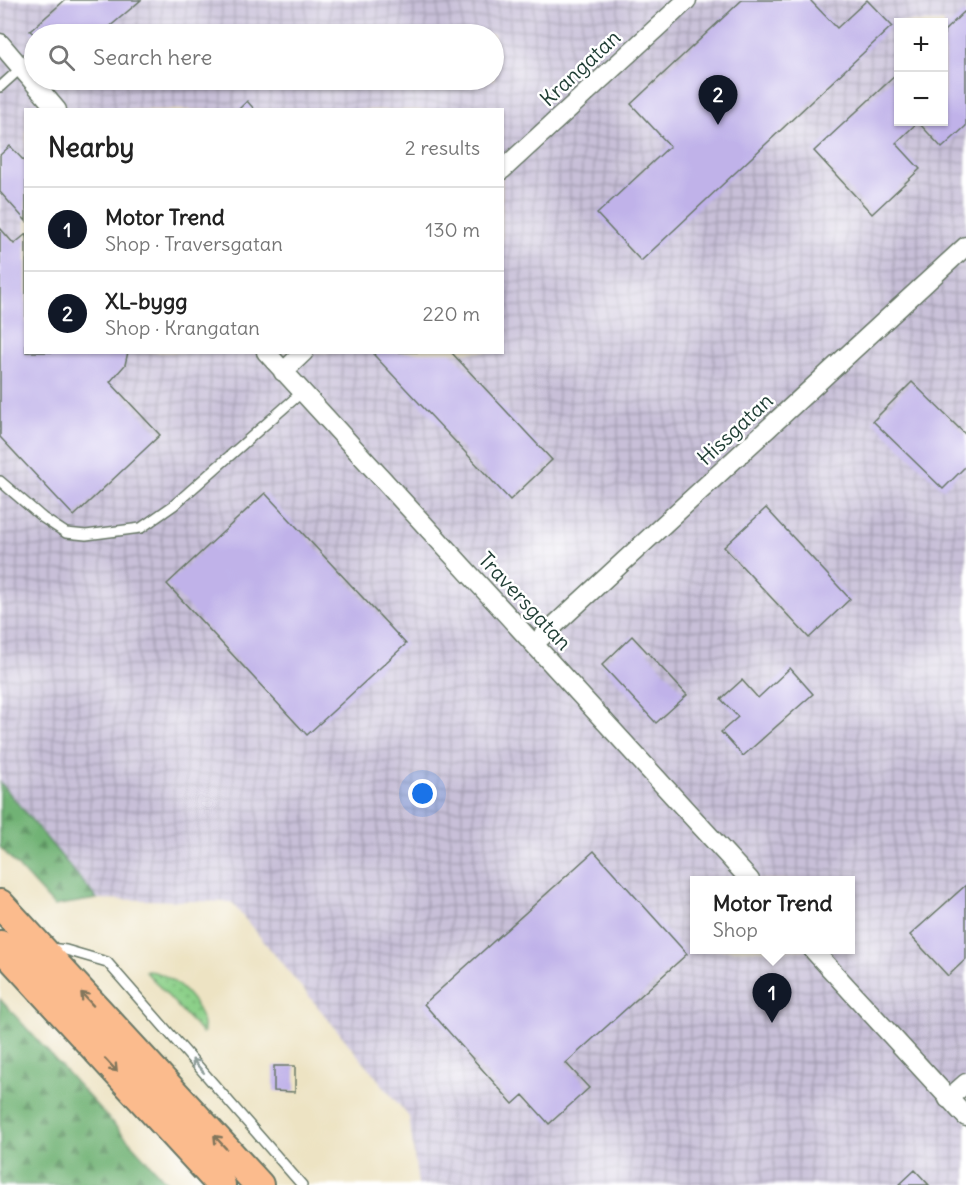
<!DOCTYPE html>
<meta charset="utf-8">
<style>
body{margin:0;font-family:Delius,sans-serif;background:#f6f6f6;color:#222}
.controls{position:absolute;right:18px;top:18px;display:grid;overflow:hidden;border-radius:0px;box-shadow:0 2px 4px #0004}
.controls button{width:54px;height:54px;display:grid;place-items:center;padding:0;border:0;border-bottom:2px solid #e0e0e0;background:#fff;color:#222;font:30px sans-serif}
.you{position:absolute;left:423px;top:794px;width:21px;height:21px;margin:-15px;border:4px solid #fff;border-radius:50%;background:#1a73e8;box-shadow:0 0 0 9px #1a73e833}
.badge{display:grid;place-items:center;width:39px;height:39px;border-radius:50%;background:#111827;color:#fff;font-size:20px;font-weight:700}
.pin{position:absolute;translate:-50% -50px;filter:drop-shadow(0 2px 3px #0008)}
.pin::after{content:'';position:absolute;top:32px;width:21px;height:18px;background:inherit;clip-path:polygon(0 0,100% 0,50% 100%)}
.popup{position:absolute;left:690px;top:876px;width:165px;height:78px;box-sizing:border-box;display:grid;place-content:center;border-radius:0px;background:#fff;filter:drop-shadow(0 2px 4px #0005);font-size:20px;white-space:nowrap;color:#767676}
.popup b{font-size:22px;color:#222}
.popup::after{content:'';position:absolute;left:50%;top:100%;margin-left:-12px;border:12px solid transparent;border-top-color:#fff}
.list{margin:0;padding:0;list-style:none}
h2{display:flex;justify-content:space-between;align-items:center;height:78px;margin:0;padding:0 24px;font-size:26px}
h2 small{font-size:20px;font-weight:400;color:#767676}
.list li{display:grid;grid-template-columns:39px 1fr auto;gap:18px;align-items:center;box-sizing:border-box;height:84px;padding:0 24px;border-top:2px solid #e0e0e0}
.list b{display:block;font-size:22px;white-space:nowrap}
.list p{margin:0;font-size:20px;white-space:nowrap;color:#767676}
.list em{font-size:20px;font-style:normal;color:#767676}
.icon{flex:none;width:33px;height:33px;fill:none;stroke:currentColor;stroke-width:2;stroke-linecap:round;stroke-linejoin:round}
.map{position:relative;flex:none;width:966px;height:1185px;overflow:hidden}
.search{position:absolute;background:#fff;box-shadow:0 2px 4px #0004;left:24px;top:24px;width:480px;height:66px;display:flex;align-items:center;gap:15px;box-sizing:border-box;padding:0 21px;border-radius:33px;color:#767676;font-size:22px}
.panel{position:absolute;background:#fff;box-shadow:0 2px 4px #0004;left:24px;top:108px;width:480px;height:246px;border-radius:0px}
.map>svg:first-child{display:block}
</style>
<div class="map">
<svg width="966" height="1185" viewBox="0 0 966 1185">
<defs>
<pattern id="industrial-grid" width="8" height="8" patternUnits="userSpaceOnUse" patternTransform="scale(1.5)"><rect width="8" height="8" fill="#c8bfd8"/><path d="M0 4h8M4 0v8" fill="none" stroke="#a29cb0"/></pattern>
<pattern id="green-dots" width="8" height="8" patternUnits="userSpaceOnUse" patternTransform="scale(1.5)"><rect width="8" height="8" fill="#8cd089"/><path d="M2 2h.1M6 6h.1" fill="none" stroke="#72aa71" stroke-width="1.8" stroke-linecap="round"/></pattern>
<pattern id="forest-firs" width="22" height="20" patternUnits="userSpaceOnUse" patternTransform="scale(1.5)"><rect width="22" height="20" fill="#71b275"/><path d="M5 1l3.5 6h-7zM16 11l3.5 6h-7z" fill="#5c9261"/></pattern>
</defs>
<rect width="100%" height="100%" fill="#fff"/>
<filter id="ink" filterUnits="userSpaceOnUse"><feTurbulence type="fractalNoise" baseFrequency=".0167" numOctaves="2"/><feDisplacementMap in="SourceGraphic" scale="12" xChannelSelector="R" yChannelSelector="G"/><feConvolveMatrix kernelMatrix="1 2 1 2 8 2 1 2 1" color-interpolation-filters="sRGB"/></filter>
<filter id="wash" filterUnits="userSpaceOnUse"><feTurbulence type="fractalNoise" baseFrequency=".008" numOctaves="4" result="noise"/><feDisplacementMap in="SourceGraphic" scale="24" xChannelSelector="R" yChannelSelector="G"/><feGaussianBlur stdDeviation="1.35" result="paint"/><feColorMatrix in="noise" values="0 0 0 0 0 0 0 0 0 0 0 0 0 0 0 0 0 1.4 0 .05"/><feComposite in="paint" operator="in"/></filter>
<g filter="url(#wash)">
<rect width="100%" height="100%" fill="#ede3c3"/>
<path fill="url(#industrial-grid)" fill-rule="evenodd" d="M0 0H966V1185H418L409 1117 231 902 97 899 0 782ZM898 22H944V122H898ZM34 34H494V80H34ZM26 110H502V352H26ZM694 880H850V950H694Z"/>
<path fill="url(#green-dots)" stroke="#56865e" stroke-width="1.5" d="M145 971C167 970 191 994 200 1013 203 1019 203 1026 204 1032L202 1033Z"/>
<path fill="url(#forest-firs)" stroke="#487854" stroke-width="1.5" d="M0 782 97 899 54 906 0 847Z
M0 999 169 1185H0Z"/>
<g id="blocks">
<path fill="#c0b2e9" d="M65 0H141L101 34H34L30 31Z
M742 0H810L837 28 867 0 892 26 641 261 597 214 670 146 631 104Z
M964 12 966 14V126L942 148 918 122 896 143 920 169 872 214 814 151 898 73V122H944V31Z
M247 101 255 110H238Z
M10 146 26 163V221L0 192V155Z
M0 228 14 244 26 234V352H128L125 365 110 382 160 435 74 516 0 437Z
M376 352H451L552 460 510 500 374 355Z
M912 382 966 435V466L943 489 873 421Z
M265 493 406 644 307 735 167 584Z
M766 508 850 599 809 638 724 547Z
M632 636 687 695 656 723 602 665Z
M790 668 813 694 743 756 721 732 738 717 721 699 742 680 758 698Z
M594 851 687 954 566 1063 589 1088 549 1124 523 1095 513 1104 424 1004Z
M966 885V959L948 976 910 935Z
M274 1066H295V1092L274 1091Z
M915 1170 929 1185H899Z"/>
</g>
</g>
<g filter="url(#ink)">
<use href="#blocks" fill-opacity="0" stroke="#677766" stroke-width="1.5"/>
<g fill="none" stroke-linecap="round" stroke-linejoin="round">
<defs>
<path id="service" d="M0 87 21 68
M0 481 43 518 66 533 86 535 141 528 174 505 301 393
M50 948 66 950 107 962 302 1185"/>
<path id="minor" d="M0 43 57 110
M502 170 687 0
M266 352 750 880
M283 372 304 352
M534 644 966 246
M813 950 966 1117
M948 1099 966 1083"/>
<path id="primary" d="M0 904 259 1185
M0 945 221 1185"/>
</defs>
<use href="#service" stroke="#677766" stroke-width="12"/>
<use href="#minor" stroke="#677766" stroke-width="21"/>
<use href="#primary" stroke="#677766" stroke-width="32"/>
<use href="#service" stroke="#fff" stroke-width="9"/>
<use href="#minor" stroke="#fff" stroke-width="18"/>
<use href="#primary" stroke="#fbbb8d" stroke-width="28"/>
</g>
<defs><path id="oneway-shaft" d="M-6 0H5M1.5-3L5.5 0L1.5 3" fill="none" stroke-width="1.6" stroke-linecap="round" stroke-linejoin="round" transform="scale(1.5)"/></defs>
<g stroke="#82765c">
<use href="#oneway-shaft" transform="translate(87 999) rotate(-133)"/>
<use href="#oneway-shaft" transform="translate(111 1065) rotate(47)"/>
<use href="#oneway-shaft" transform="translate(220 1142) rotate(-133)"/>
</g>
<use stroke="#8f9e9a" href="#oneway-shaft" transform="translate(198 1066) rotate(-131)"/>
</g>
<g text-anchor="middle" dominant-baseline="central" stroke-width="5" stroke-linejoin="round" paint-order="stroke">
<g font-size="21" fill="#1f3d34" stroke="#fff">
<text transform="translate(580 68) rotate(-43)">Krangatan</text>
<text transform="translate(735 429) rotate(-43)">Hissgatan</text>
<text transform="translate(525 601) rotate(47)">Traversgatan</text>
</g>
</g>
</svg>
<div class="controls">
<button>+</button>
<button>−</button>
</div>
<div class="you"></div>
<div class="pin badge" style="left:772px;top:1023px">1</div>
<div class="popup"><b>Motor Trend</b>Shop</div>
<div class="pin badge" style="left:718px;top:125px">2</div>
<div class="search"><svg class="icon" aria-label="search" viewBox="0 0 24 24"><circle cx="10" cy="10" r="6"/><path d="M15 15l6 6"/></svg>Search here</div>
<section class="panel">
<h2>Nearby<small>2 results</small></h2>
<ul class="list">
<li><span class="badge">1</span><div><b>Motor Trend</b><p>Shop · Traversgatan</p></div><em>130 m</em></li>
<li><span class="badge">2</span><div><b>XL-bygg</b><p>Shop · Krangatan</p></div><em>220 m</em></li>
</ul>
</section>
</div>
